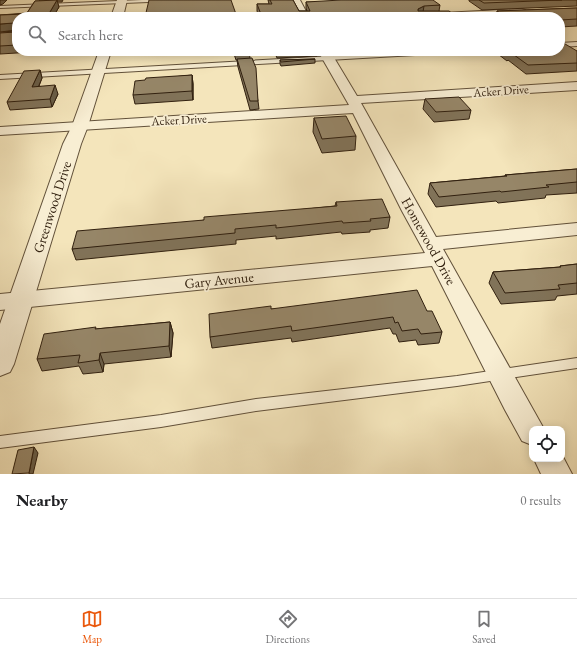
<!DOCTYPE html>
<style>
body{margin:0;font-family:"EB Garamond",serif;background:#f2f2f2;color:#202124}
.controls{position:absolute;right:12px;bottom:12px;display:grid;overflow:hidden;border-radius:8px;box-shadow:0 2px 10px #0003}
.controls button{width:36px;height:36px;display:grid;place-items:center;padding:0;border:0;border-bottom:1px solid #e0e0e0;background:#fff;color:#202124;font:20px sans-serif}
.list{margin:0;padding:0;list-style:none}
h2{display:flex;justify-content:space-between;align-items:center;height:52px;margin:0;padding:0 16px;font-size:17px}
h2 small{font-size:13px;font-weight:400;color:#757577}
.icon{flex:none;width:22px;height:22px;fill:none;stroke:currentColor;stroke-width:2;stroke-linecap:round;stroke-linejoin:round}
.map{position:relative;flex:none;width:577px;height:474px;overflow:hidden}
.search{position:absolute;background:#fff;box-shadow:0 2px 10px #0003;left:12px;right:12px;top:12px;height:44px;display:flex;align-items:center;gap:10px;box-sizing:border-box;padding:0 14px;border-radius:16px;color:#757577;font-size:15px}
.sheet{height:124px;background:#fff}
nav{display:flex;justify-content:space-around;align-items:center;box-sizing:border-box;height:56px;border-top:1px solid #e0e0e0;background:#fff;font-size:11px;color:#757577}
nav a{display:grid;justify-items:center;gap:2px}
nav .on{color:#ea580c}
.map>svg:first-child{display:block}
</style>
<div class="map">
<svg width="577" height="474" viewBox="0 0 577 474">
<rect width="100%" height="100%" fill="#f4e5bb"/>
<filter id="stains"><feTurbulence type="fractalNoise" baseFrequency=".005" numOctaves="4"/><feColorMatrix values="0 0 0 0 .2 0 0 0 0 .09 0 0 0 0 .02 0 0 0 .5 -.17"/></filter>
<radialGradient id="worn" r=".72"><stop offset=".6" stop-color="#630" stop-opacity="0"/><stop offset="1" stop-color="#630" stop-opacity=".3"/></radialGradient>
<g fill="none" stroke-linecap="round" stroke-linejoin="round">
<defs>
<path id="service" d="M142 0H175L173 1 0 8V6Z
M577 42V46L560 47V43Z
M423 51H453L450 53 0 79V75Z
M577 358V368L457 386 256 411 161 427 0 448V436L161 415 256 399 457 376Z"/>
<path id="minor" d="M292 0H300L309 17H299Z
M522 9 525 10 527 12 525 14 479 17H418L423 14Z
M318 51H330L357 96 577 82V90L361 103 436 237 577 223V235L443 249 544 429H532V445L522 441 505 410 432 266 0 310V294L425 253 402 211 353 113 0 135V127L349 105Z
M562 455 572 474H541L534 459H562Z"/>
<path id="tertiary" d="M117 0H127L123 17H111Z
M99 51H111L88 126 81 144 14 364 10 372 0 376V324L63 144 72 126Z"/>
</defs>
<use href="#service" stroke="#62513a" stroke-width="2"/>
<use href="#minor" stroke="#62513a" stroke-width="2"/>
<use href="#tertiary" stroke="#62513a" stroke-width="2"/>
<use href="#service" fill="#f8eed3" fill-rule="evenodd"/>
<use href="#minor" fill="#f8eed3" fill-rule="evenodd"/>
<use href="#tertiary" fill="#f8eed3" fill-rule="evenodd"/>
</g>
<path fill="#817359" stroke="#31200f" d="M39 0H63L62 2H57L59 7 53 17H17V51H34L33 52 0 54V33L15 32 16 31 0 32V15L27 13 35 1H40Z
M268 0H293L299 11H307L306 8V2L440 5 439 11 457 17H259L257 11V4H269Z
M469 0H577V6L482 10 469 1Z
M577 8V26L560 27V17H495L497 11Z
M233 51H249L250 58 258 101 259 109 250 110 238 67 237 60H236Z
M274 51H317V56L277 58Z
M494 51H577V71L526 74 508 60 507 61Z
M315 59V63L281 66 280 64V60Z
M40 70 42 78 39 86 58 94 52 107 10 110 7 102Z
M192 75 193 84V100L135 104 133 95 145 80Z
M425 99 471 110 469 119 434 122 423 109Z
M314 118 356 136 355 150 322 153 313 132Z
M577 169V193L546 195 545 198 498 203 496 201 436 207 428 194 430 183 505 176V175Z
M336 202 390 217 388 228 370 230V232L342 234 341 232 276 239V236L236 240V244L76 260 72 249 204 220 335 206Z
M577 264V294L557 296 555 300 501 304 489 283 493 272 560 267V266Z
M271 309 427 311 442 332 439 343 418 345 416 340 399 342 396 334H393L390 328 292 342 291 338 212 348 210 337Z
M170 322 173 333 171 357 104 364 103 372 83 374 79 366 42 371 37 359 96 329Z"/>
<path fill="#695e49" stroke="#31200f" d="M0 0H7L3 4 0 5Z
M57 0 59 7 53 17H47Z
M424 6 423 12 417 16 418 9Z
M14 23 17 30 0 32V24Z
M40 70 42 78 35 95 32 87Z
M192 75 193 84V100L192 91Z
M55 85 58 94 52 107 50 99Z
M170 322 173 333 171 357 169 346Z
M100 353 104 364 103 372 99 360Z
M34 447 38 453 33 474H29Z"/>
<path fill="#968668" stroke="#31200f" d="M57 0 47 17H17V45L0 46V33L15 32 16 30V24L14 23 0 24V15L25 14 27 13 35 1Z
M149 0H231L237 17H145Z
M270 0H293L299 11H310L306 2 341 0H433L440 5 424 6 418 9V11H449L457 17H262L257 4H272Z
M479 0H562L484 3Z
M577 8V19L560 20V17H502H506L497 11Z
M560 41 577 51V63L528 65 510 52 509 53 506 51H560Z
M235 51H249L250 52 235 53Z
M252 58 256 68 258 101H250L237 59Z
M315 59 281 62 280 60Z
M40 70 32 87 55 85 50 99 7 102 24 71Z
M192 75V91L133 95 135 81 145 80 146 78Z
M459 97 471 110 436 112 425 99Z
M346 116 356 136 322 139 314 118Z
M577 169V182L546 185 549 187 501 192 500 191 439 197 430 183 507 176 505 175Z
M382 199 390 217 370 219 371 221 343 223 342 221 276 228V225L235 229V233L72 249 77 231 204 220V217L337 206 336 202Z
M577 264V283L558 285 560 289 505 293 493 272 561 267 560 266Z
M417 290 427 311H432L442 332 421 334 418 329 402 331 398 322 395 323 393 317 292 331 291 326 210 337 209 314 271 306V309Z
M170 322 169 346 100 353 99 360 78 363 80 355 37 359 44 334 96 327 95 329Z
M34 447 29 473 12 474 18 450Z"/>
<g text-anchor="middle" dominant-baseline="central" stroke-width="3.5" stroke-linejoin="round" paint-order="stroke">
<g font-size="12" fill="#31200f" stroke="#f8eed3">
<text transform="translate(501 91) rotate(-4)">Acker Drive</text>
<text transform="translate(179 120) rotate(-3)">Acker Drive</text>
</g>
<g font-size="14" fill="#31200f" stroke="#f8eed3">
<text transform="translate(52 207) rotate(-72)">Greenwood Drive</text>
<text transform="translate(429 241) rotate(61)">Homewood Drive</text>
<text transform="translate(219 280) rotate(-6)">Gary Avenue</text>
</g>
</g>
<rect width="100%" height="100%" filter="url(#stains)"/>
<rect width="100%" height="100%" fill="url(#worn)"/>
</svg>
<div class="controls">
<button><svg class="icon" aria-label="locate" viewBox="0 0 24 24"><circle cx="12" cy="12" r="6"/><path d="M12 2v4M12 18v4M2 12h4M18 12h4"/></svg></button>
</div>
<div class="search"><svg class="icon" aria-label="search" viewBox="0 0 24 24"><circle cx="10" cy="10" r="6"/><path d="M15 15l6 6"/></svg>Search here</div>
</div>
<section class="sheet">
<h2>Nearby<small>0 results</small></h2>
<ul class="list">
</ul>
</section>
<nav>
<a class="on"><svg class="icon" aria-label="map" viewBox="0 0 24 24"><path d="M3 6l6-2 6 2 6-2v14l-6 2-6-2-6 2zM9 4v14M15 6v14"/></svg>Map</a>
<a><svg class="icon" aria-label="directions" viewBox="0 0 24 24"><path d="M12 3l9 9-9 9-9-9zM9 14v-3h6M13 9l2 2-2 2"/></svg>Directions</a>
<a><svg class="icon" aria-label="saved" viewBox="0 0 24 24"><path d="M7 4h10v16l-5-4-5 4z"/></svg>Saved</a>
</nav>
